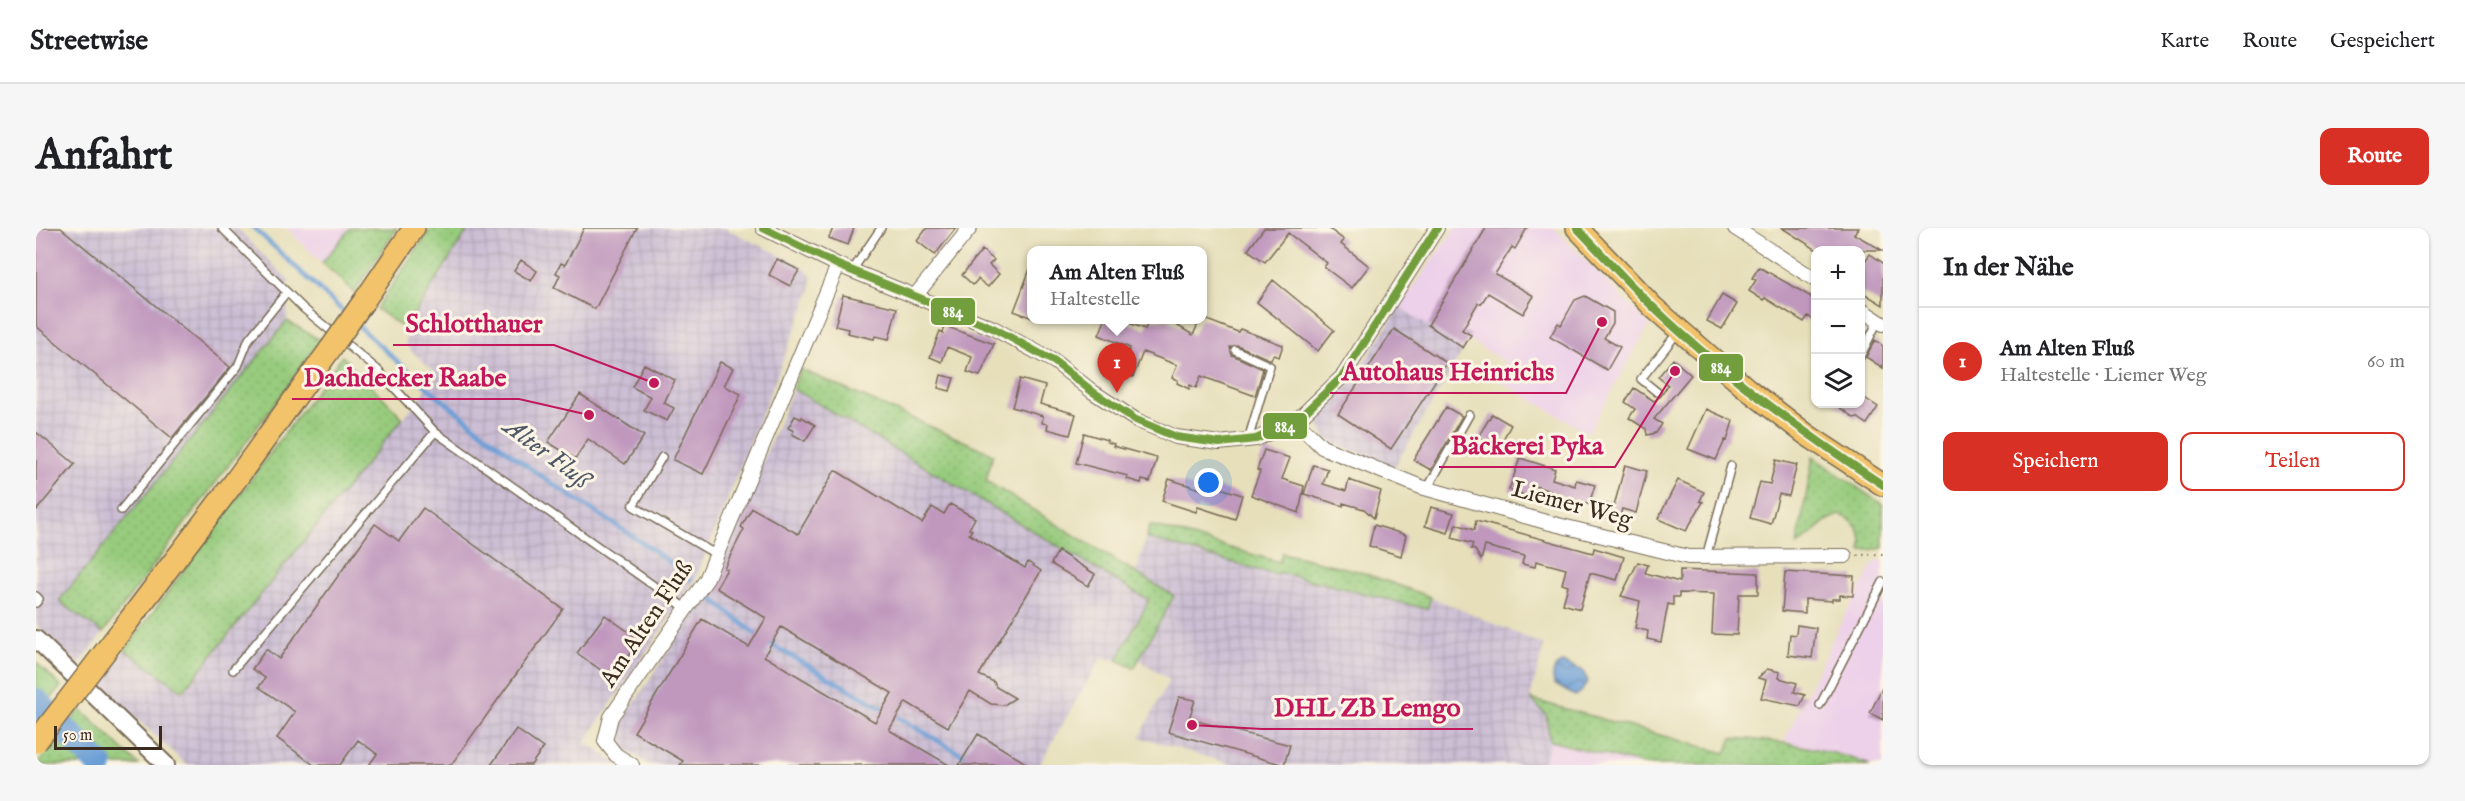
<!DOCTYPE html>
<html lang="de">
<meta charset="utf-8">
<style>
body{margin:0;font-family:"IM FELL English",serif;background:#f6f6f6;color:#202124}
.controls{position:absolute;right:18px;top:18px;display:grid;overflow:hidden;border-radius:12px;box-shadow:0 2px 4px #0004}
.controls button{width:54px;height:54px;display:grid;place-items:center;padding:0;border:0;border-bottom:2px solid #e0e0e0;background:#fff;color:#202124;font:30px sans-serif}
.scale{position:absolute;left:18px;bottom:15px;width:108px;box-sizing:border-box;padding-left:6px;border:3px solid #3b2a1e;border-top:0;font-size:16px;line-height:21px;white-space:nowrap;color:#3b2a1e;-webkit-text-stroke:4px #fcf5e5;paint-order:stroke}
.you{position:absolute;left:1173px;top:255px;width:21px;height:21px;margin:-15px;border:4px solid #fff;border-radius:50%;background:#1a73e8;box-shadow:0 0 0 9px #1a73e833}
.badge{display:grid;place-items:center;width:39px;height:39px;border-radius:50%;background:#d93025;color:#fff;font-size:20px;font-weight:700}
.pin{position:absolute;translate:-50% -50px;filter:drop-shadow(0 2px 3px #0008)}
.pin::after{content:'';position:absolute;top:32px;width:21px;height:18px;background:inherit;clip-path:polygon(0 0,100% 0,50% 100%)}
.popup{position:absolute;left:991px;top:18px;width:180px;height:78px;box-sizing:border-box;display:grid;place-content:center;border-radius:12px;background:#fff;filter:drop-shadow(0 2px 4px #0005);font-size:20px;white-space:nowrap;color:#757577}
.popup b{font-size:22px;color:#202124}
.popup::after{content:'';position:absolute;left:50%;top:100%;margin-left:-12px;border:12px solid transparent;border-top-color:#fff}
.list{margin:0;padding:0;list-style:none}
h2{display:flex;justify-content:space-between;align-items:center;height:78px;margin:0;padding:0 24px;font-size:26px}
h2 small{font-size:20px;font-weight:400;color:#757577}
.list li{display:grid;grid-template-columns:39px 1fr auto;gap:18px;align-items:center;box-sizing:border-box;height:108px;padding:0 24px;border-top:2px solid #e0e0e0}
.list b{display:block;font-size:22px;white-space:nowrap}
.list p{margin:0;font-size:20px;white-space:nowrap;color:#757577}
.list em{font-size:20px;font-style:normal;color:#757577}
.actions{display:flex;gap:12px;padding:18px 24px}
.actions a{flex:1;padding:14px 0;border:2px solid #d93025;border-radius:12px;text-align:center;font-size:21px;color:#d93025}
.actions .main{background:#d93025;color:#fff}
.icon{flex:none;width:33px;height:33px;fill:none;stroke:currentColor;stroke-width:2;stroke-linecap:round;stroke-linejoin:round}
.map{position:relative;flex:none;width:1847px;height:537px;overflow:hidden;border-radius:12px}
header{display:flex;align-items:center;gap:36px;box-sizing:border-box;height:84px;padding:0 30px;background:#fff;border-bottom:2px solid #e0e0e0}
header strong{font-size:28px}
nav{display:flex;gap:33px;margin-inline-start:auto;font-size:21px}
.intro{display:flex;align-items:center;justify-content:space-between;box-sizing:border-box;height:144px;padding:0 36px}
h1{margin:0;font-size:42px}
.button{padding:15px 27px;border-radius:12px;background:#d93025;color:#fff;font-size:21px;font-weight:700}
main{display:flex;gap:36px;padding:0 36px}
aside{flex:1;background:#fff;border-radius:12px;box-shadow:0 2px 4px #0004}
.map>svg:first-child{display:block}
</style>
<header>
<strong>Streetwise</strong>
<nav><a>Karte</a><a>Route</a><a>Gespeichert</a></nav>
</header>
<div class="intro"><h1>Anfahrt</h1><a class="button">Route</a></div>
<main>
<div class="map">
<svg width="1847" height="537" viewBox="0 0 1847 537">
<defs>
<pattern id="industrial-grid" width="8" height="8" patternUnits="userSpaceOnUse" patternTransform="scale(1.5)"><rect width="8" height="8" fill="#ccbed4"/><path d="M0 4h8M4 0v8" fill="none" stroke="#b0a3b6"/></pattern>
<pattern id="grass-dots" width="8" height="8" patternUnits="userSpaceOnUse" patternTransform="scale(1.5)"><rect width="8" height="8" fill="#97cb7d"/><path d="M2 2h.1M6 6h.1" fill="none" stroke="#83ae6c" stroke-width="1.8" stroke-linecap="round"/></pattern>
<pattern id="water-waves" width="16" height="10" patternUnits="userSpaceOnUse" patternTransform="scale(1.5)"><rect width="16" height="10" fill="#6b9ed6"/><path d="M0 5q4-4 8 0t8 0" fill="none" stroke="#5981ad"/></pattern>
</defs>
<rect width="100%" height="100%" fill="#fcf5e5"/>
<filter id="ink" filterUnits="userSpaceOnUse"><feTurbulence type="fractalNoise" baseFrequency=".0167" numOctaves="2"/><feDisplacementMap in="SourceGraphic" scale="12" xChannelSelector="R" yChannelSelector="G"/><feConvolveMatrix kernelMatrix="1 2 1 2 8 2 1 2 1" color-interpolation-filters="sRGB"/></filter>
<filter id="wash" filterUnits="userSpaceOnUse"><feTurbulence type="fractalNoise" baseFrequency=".008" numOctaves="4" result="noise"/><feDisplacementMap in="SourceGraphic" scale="24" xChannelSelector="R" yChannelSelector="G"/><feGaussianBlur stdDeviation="1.35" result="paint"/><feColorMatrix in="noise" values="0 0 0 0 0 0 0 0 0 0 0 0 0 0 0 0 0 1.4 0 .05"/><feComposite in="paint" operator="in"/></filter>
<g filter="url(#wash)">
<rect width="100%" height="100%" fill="#e6dfba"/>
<path fill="#edd0e9" d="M250 0H314L286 35Z
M1419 0H1518L1613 97 1552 205 1460 151 1469 134 1433 112 1427 122 1364 79Z
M1847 333V537H1834L1813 529 1748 513 1801 402 1839 334Z
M1514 513 1608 537H1507Z"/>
<path fill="url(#industrial-grid)" d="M0 0H201L252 52 251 93 24 373 67 405 43 437 0 396Z
M433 0H689L764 37 775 46V62L659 352 549 514 584 537H151L63 456 89 422 148 463 402 147 370 118 369 101Z
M1364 79 1427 122 1359 238 1297 215 1289 209 1282 196 1285 189 1316 153Z
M757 161 1114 372 1081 432 1065 430 1003 537H614L589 521 585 495 675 358Z
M1110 310 1240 347 1242 344 1390 381 1395 369 1508 417 1494 470 1510 486 1514 513 1507 537H1198L1104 509 1133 452 1103 431 1138 368 1100 345Z"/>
<path fill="url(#grass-dots)" stroke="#697a4e" stroke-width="1.5" d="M314 0H361L318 65 307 53 286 35Z
M395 0H433L369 101 340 81Z
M251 93 284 112 246 166 67 405 23 373Z
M306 128 367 190 147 463 89 422Z
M764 141 957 226 950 253 1138 368 1098 440 1081 432 1113 372 757 161Z
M1777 229 1847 277V320L1825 323C1829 308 1819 291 1804 287L1792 292 1761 318Z
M1114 297 1243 334 1246 325 1322 343 1395 369 1391 381 1242 344 1240 347 1110 310Z
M1494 471 1689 525 1696 510C1743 513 1789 519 1834 537H1608L1514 513 1510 486Z
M44 481 103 537H1Z"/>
<path fill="#97cb7d" stroke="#697a4e" stroke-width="1.5" d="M0 434 25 458 0 490Z"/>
<path fill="url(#water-waves)" stroke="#53647a" stroke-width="1.5" d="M1526 435 1546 442 1552 453 1545 464 1539 468 1518 456C1516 447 1516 438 1526 435Z"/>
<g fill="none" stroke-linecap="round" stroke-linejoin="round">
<path stroke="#6b9ed6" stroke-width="4.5" d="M218 0 311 87
M319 95C378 150 440 201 505 248 555 283 608 312 655 351
M675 370 723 409
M731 414 851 483
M858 487 944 537"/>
<path stroke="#6b9ed6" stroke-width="26" d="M0 473 64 537"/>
</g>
<g id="blocks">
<path fill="#c098be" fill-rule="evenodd" d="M0 0H25L194 139 136 210 0 98Z
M548 0H601L559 81 518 60 524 47 520 45 525 35 529 37Z
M797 0H818L812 17 793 10Z
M891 0H920L899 27 881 13Z
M1228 0H1292L1308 12 1305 16 1333 38 1316 60 1288 39 1291 35 1252 5 1229 34 1212 22Z
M1450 0H1491L1479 21 1476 19 1459 46 1498 68 1487 86 1452 65 1445 76 1442 75 1426 102 1435 107 1427 120 1392 97Z
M1746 0H1822L1818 6 1846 22H1781Z
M946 22 958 32 953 37 963 46 952 59 942 51 937 57 926 47Z
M1834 26 1847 35V77L1824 63V40Z
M741 31 763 42 754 58 733 47Z
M485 32 501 43 495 53 478 43Z
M1723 39 1779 71V93L1772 88 1768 94 1729 70 1727 72 1713 63 1720 52 1716 50Z
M994 41 996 42V90L978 83Z
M1237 52 1298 102 1282 123 1221 74Z
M807 67 861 80 853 111 839 108 838 111 811 105 812 101 799 98Z
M1686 67 1701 76 1686 101 1671 93Z
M1549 68 1577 84V95L1568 110 1584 119 1571 142 1514 109 1522 95 1525 97 1539 72Z
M1069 92H1085L1109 101 1114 92H1132L1157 107 1164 92H1171L1202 104 1204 101 1247 117 1243 129 1237 127 1235 132 1201 117 1194 119 1196 127 1227 141 1219 168 1165 148 1160 160 1154 157 1153 161 1141 155 1142 152 1136 150 1141 137 1107 124 1097 149 1084 144 1094 120 1063 107Z
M909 98 958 116 944 148 931 144 936 129 911 119 906 134 894 129 904 103 907 105Z
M1358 101 1411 135 1355 221 1302 186Z
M1839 112 1847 118V140L1830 129Z
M1637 131 1655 147 1618 191 1626 196 1620 205 1611 207 1610 201 1593 190 1599 181 1589 174 1598 160 1618 173 1625 168 1632 157 1622 149Z
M684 134 697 140 688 158 705 166 667 246 637 232Z
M608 136 639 152 628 175 638 180 631 193 608 182 615 169 596 159Z
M905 147 918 150 914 163 902 160Z
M984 151 1009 158 1004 176 1040 186 1034 207 1011 201 1012 196 1006 195 1007 188 976 179Z
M544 166 608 208 589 236 552 211 539 231 512 214Z
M1824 167 1842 179 1831 196 1821 189 1818 190 1799 176H1824Z
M1410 179 1426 188 1395 242 1377 232Z
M1670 181 1697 193 1691 213 1689 212 1680 232 1652 221Z
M1456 186 1475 197 1462 220 1442 209Z
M759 188 765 191 766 189 779 197 769 213 756 206 758 203 752 200Z
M0 204 39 236 0 283Z
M1048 205 1071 212V214L1078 216 1077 218 1121 230 1114 254 1106 252 1105 255 1091 251 1092 248 1040 235Z
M1228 222 1254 230 1246 251 1268 258 1263 285 1215 267 1224 243 1221 242Z
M1484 230 1519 241 1516 251 1539 258 1540 252 1559 257 1553 276 1537 272 1534 281 1523 277 1526 267 1499 258 1497 261 1495 260 1492 268 1473 262Z
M1740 232 1761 237 1753 268 1743 266 1735 296 1714 290 1724 254 1734 256Z
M1277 237 1292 241 1287 256 1310 263 1313 252 1345 263 1338 290 1328 281 1307 275V278L1268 266Z
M1589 237 1611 243 1600 285 1586 281 1582 294 1567 289 1570 276 1578 278Z
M799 242 886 295 896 279 908 286 914 276 939 290 933 301 936 302 933 306 989 340 992 334 1005 343 943 447 958 454 960 459 979 470 968 477 955 476 934 463 912 499 870 474 853 502 913 537H644L647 533 598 504 666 391 713 419 730 390 680 360 691 341 688 340 708 301 705 299 716 280 762 306ZM745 399 856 465 839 494 728 428Z
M1133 251 1167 262 1169 255 1206 267 1199 291 1162 279 1160 284 1126 273Z
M1642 252 1668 264 1664 273 1667 274 1650 303 1622 291Z
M1395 279 1418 285 1412 305 1389 298Z
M387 280 527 381 415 537H333L341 526 322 512 304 537H278L241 510 259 484 223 459 229 450 216 441 230 421 243 431 339 296 363 313Z
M1440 293 1557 325 1558 320 1588 329 1581 352 1554 345 1544 381 1527 376 1532 358 1526 356 1530 341 1500 333 1499 339 1486 336 1488 328 1449 318 1445 332 1439 322 1435 321 1437 316 1416 310 1420 296 1438 302Z
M1338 297 1370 307 1365 328 1333 318Z
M1022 323 1059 346 1052 358 1015 336Z
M1602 334 1612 337 1609 345 1644 354V342L1722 345V366H1703L1701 407 1676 406 1678 366 1643 365V369H1637V377L1632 376 1625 414 1611 411 1612 403 1599 400 1604 373 1585 368Z
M1749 344 1818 348 1817 368 1804 367V371H1796V373L1769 371V385L1746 383Z
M569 387 604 412 576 450 541 425Z
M1761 397 1780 400 1776 430 1752 427 1754 406 1760 407Z
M1731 441 1744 444 1743 450 1761 455 1758 464 1769 467 1764 478 1725 470 1730 452 1722 450Z
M1847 458V492L1834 485Z
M1143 469 1159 472 1153 491 1254 517 1248 537 1132 504Z
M480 501 507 520 495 537H455Z
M942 506 959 516 993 537H923Z"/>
</g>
</g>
<g filter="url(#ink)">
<use href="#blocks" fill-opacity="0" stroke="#776955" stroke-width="1.5"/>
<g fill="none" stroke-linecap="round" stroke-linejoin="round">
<defs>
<path id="service" d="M186 0 268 81 342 142 399 204 651 381
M816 43 845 0
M1199 122 1234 138 1212 212
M1824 129 1842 93
M1621 164 1605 151 1642 104
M626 229 597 278 681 327
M1391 261 1433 187
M85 282 202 138 213 111 250 65
M1670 329 1695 238
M0 368 3 371 0 375
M197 442 399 204
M1784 477 1847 354"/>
<path id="minor" d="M727 0 802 37 957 100 1019 134 1057 164 1100 192 1140 209 1183 215 1220 211 1260 193 1307 148 1401 0
M1699 0 1780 52
M879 68 934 0
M1824 81 1847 96
M1260 193 1286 219 1385 259 1510 294 1652 329 1809 328
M596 537 580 527 569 513 575 489 670 352 802 37"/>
<path id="tertiary" d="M0 411 130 537"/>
<path id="primary" d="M1541 0 1617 79 1710 160 1771 207 1847 257
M328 73 378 0
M91 395 199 253 295 120"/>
</defs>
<use href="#service" stroke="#776955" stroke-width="10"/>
<use href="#minor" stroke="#776955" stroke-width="16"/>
<use href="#tertiary" stroke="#776955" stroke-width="20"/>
<use href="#primary" stroke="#776955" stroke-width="24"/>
<path stroke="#776955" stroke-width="2" stroke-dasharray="1.5 4.5" stroke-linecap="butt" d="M1821 327 1847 326"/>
<use href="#service" stroke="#fff" stroke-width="7"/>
<use href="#minor" stroke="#fff" stroke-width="14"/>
<use href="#tertiary" stroke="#fff" stroke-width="16"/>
<use href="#primary" stroke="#f2c36a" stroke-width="21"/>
<defs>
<path id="primary-bridge" d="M295 120 328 73
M0 514 91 395"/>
</defs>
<use href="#primary-bridge" stroke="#776955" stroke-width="24" stroke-linecap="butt"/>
<use href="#primary-bridge" stroke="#f2c36a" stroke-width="21"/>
<defs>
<path id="bus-1" d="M727 0 802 37 957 100 1019 134 1057 164 1100 192 1140 209 1183 215 1220 211 1260 193 1307 148 1401 0
M1541 0C1566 26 1591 54 1617 79 1687 146 1766 204 1847 257"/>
</defs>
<use href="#bus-1" stroke="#fcf5e5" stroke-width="12"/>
<use href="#bus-1" stroke="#729e3d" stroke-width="8"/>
</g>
</g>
<g text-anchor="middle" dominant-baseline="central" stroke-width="6" stroke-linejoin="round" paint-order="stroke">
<g font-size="24" fill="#3b2a1e" stroke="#fcf5e5">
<text transform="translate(1536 277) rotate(15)">Liemer Weg</text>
<text transform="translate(611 396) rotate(-56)">Am Alten Fluß</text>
</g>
<g font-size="26" font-style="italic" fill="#4e5868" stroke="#fcf5e5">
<text transform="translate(511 225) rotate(36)">Alter Fluß</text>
</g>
</g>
<path fill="none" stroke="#c2185b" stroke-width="2" d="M618 155L518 117H357M1566 94L1530 165H1294M553 187L483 171H256M1639 143L1579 239H1403M1156 497L1226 501H1437"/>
<g fill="#c2185b" stroke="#fcf5e5" stroke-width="2">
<circle cx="618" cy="155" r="6"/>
<circle cx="1566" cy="94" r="6"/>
<circle cx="553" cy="187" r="6"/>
<circle cx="1639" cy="143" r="6"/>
<circle cx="1156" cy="497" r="6"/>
</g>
<g font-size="26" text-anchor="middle" font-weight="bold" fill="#c2185b" stroke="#fcf5e5" stroke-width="6" stroke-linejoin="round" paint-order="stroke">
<text x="438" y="104">Schlotthauer</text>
<text x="1412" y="152">Autohaus Heinrichs</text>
<text x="369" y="158">Dachdecker Raabe</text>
<text x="1491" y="226">Bäckerei Pyka</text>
<text x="1331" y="488">DHL ZB Lemgo</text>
</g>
<g stroke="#fcf5e5" stroke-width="2">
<rect x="894" y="69" width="46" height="29" rx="6" fill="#729e3d"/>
<rect x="1662" y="125" width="46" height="29" rx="6" fill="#729e3d"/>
<rect x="1226" y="184" width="46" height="28" rx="6" fill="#729e3d"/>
</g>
<g font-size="16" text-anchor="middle" font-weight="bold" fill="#fff">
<text x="917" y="89">884</text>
<text x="1685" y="145">884</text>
<text x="1249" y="204">884</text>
</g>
</svg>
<div class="controls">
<button>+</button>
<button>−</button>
<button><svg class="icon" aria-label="layers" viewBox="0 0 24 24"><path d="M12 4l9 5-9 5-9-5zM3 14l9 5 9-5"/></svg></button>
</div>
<div class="scale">50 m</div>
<div class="you"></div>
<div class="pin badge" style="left:1081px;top:165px">1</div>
<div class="popup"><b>Am Alten Fluß</b>Haltestelle</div>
</div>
<aside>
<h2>In der Nähe<small></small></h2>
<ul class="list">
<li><span class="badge">1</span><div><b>Am Alten Fluß</b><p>Haltestelle · Liemer Weg</p></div><em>60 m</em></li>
</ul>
<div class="actions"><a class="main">Speichern</a><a>Teilen</a></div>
</aside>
</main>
